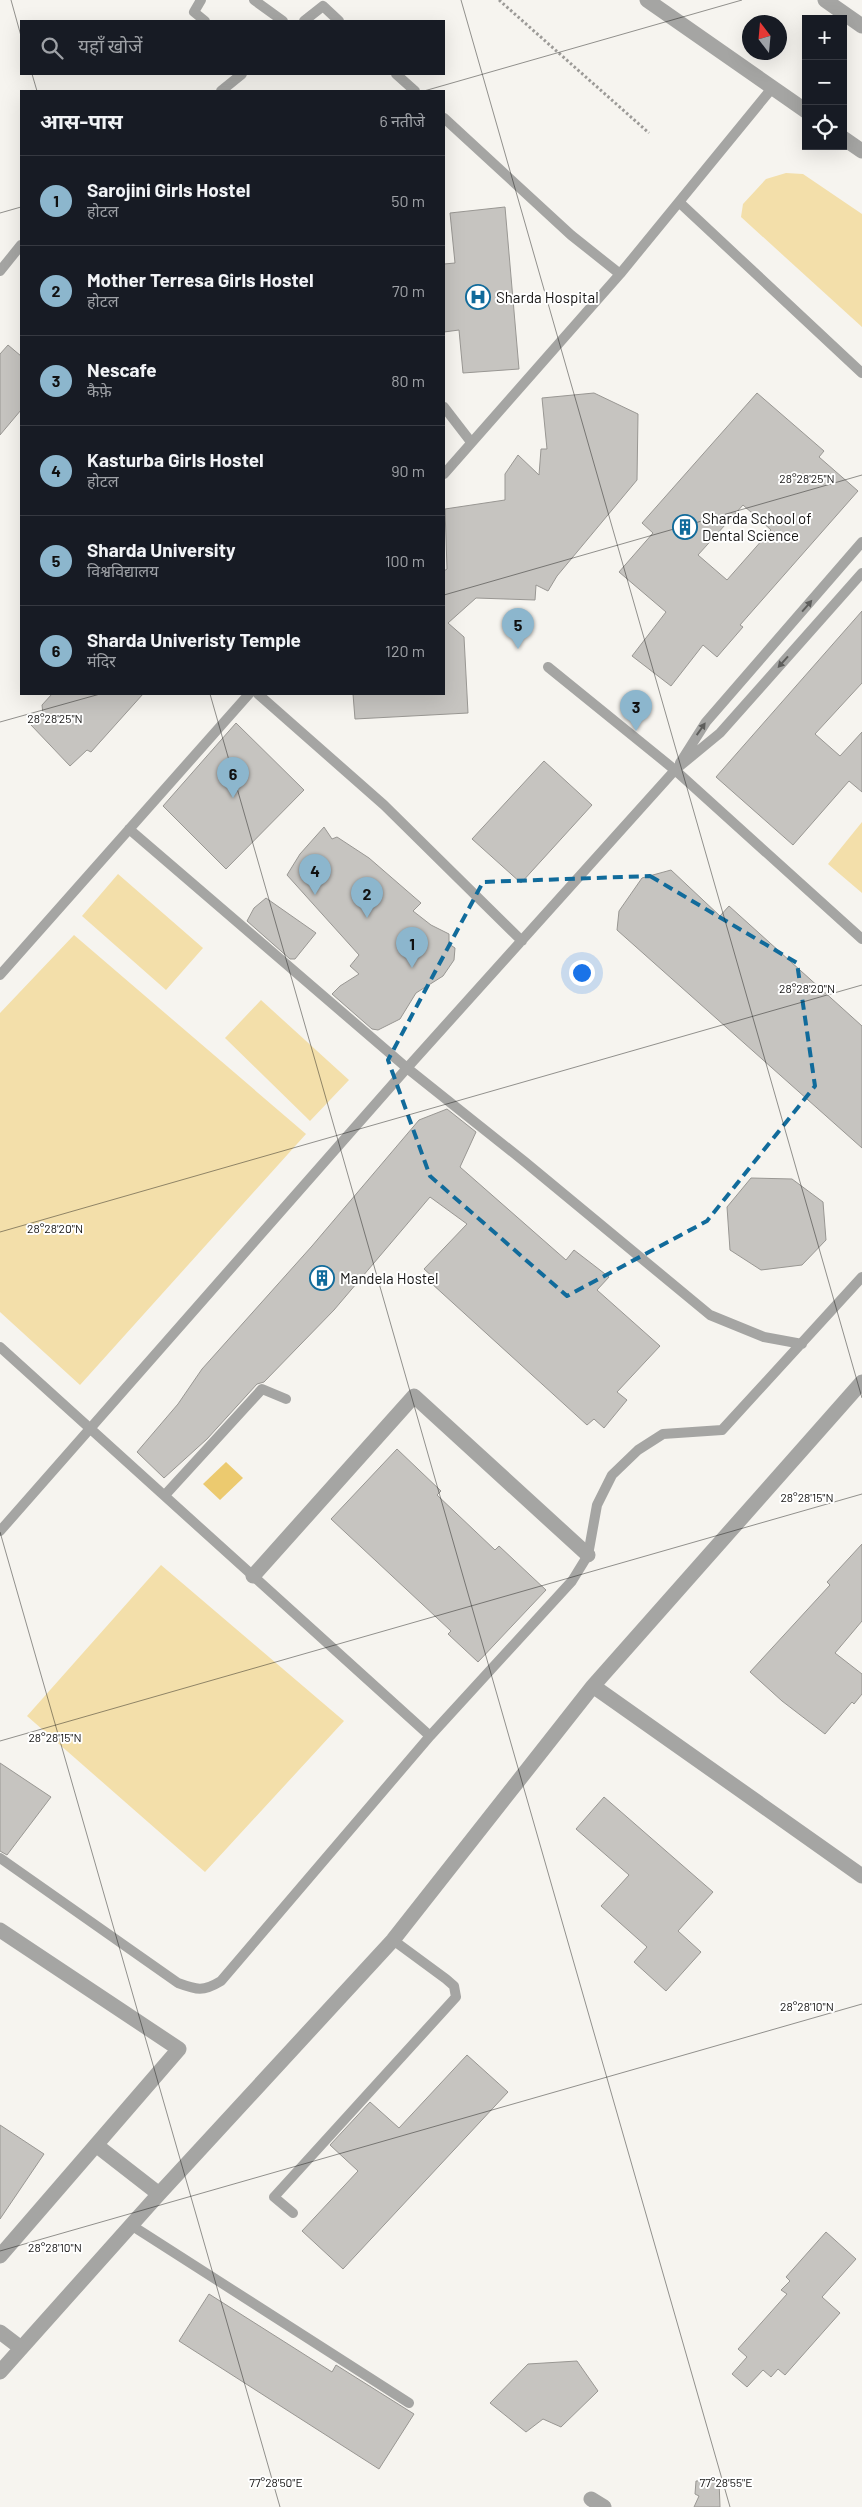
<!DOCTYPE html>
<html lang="hi">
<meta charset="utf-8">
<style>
body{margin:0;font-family:Barlow,"Noto Sans Devanagari",sans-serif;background:#20242c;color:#f1f3f6}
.controls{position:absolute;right:15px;top:15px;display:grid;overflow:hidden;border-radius:0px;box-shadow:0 5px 20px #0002}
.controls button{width:45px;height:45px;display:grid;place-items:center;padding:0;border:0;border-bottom:1px solid #363941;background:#171b24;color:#f1f3f6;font:25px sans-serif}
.compass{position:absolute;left:742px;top:15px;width:45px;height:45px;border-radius:50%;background:#171b24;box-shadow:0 5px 20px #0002;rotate:344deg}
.you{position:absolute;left:581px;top:972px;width:18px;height:18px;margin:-12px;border:4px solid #fff;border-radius:50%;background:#1a73e8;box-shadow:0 0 0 8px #1a73e833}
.badge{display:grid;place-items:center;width:32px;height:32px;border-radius:50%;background:#8cb6cd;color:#111;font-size:16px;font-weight:700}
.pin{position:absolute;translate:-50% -41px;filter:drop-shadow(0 1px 2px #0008)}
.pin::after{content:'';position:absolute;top:26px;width:18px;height:15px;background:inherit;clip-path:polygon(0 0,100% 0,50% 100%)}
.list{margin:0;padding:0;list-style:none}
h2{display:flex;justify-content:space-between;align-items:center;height:65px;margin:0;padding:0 20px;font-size:21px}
h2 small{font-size:16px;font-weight:400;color:#9ea1a6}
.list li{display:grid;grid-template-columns:32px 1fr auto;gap:15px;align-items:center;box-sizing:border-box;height:90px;padding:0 20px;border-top:1px solid #363941}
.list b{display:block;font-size:19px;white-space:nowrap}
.list p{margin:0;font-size:16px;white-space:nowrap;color:#9ea1a6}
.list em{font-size:16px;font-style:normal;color:#9ea1a6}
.icon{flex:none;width:28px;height:28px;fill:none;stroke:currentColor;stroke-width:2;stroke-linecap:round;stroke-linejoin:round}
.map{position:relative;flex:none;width:862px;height:2507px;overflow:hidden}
.search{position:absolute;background:#171b24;box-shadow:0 5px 20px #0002;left:20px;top:20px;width:425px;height:55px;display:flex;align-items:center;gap:12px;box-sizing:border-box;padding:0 18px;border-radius:0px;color:#9ea1a6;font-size:19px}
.panel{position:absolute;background:#171b24;box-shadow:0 5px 20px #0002;left:20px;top:90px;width:425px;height:605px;border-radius:0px}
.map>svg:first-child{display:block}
</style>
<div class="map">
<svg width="862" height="2507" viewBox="0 0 862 2507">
<rect width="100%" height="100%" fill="#f6f4ef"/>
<path fill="#f3dfaa" d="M786 173 803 174 862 214V327L741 217 743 204 766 179Z
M862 822V893L828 864Z
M118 874 203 948 166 990 82 916Z
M74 935 306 1134 80 1385 0 1312V1013Z
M261 1000 349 1080 310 1121 225 1038Z
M161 1565 344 1721 205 1872 27 1716Z"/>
<path fill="#ecca6f" d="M226 1462 243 1478 220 1500 203 1484Z"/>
<path fill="#c6c4c0" stroke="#999793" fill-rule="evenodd" d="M505 207 519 369 463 373 459 330 444 332V264L455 263 450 213Z
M8 345 21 356V410L0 435V354Z
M594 393 638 414 637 480 557 576 548 591 536 585 535 600 476 598 448 623 464 637 468 713 355 719 353 694H444V571L447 569 445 509 505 500V474L518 455 539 475 541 449H547L542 398Z
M757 393 824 451 819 457 858 491 740 625 743 627 717 657 703 645 671 686 632 656 666 612 619 572 653 533 642 523ZM743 505 771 530 727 580 698 555Z
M862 611V683L815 734 840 756 862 732V792L849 781 793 845 716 777Z
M52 694H143L91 752 87 750 70 766 31 725 43 714 42 705Z
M236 723 304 790 226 869 163 806Z
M544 761 592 805 521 883 472 839Z
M324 827 332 839 337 837 369 858 421 903 413 911 431 925 449 934V944L455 948 454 960 443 976 416 993 400 1019 378 1030 372 1029 332 994 340 986 359 974 350 966 359 955 287 875 300 854Z
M671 870 720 916 729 906 862 1026V1148L617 930 619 911 642 878Z
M266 898 316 933 295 959H290L247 921 254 908Z
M447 1109 476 1132 460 1167 566 1260 574 1250 609 1277 597 1290 660 1346 617 1392 627 1400 604 1428 594 1419 587 1425 431 1283 434 1278 424 1269 467 1224 430 1197 334 1310 264 1382 257 1384 207 1439 164 1478 137 1452 178 1404 202 1369 312 1246 419 1120Z
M751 1178 792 1179 823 1202 826 1240 802 1265 761 1270 730 1250 727 1207Z
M397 1449 441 1491 437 1495 495 1550 499 1546 546 1590 478 1662 448 1634 451 1631 331 1519Z
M862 1544V1621L835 1653 862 1674V1694L854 1704 852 1702 825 1734 782 1701 750 1672 830 1585 827 1582Z
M0 1763 51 1797 7 1855 0 1851Z
M604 1797 713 1892 678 1931 701 1952 666 1991 634 1962 647 1947 601 1906 629 1875 576 1829Z
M467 2055 508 2092 343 2269 302 2231 358 2171 330 2145 370 2102 399 2128Z
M0 2125 44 2154 0 2219Z
M826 2232 856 2259 822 2297 840 2313 785 2375 778 2369 771 2377 763 2370 747 2387 732 2374 747 2357 738 2349 787 2294 781 2290 790 2281 786 2277Z
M209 2294 332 2372 336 2365 414 2414 379 2469 179 2341Z
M577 2361 598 2391 561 2427 543 2419 526 2432 490 2403 528 2364Z
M719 2480 720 2507H694L699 2496 695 2494 696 2481Z"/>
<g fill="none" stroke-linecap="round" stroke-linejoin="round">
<path stroke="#9c9a97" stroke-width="3" stroke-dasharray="2.5 2.5" stroke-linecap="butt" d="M499 0 649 133"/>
<path stroke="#a5a5a3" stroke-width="10" d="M201 0 194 12 205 21
M254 0 283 21
M304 21 323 6 339 21
M396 74 415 91
M221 91 242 74
M444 118 571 235 620 274
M680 203 862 373
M0 271 21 245
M444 407 471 442
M444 474 620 274 773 87
M548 667 675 770 862 939
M258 694 384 805 522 941
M680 763 706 722 862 542
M129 829 407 1068 525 1162 710 1315 764 1337 802 1344
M0 975 249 694
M0 1347 430 1736
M165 1495 262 1389 286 1399
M0 1531 407 1068 675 770 720 733 862 573
M0 1858 178 1983C197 1990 203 1992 221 1981L430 1736 572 1581 588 1555 597 1505 612 1475 638 1450 663 1434 722 1430 862 1277
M293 2213 274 2197 456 1997 454 1986 446 1979 393 1940
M131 2225 409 2403"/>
<path stroke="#a5a5a3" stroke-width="15" d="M647 0 806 111
M825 0 862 26
M843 138 862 151
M253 1576 414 1396 588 1555
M593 1686 862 1876
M0 1930 179 2049 0 2256
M96 2145 159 2194
M0 2332 21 2348
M0 2372 159 2194 393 1940 593 1686 862 1382
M591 2499 604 2507"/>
</g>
<defs><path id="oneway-solid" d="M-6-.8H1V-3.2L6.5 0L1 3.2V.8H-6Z" transform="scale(1.25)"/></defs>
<g fill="#5e5e5c">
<use href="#oneway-solid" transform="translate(807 606) rotate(-49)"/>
<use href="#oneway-solid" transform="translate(783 662) rotate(132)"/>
<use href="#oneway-solid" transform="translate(701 729) rotate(-55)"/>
</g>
<path fill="none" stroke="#116b9b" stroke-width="4" stroke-dasharray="10 6" stroke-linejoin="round" d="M650 876 797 963 815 1086 707 1221 567 1296 430 1176 388 1060 483 882Z"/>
<path fill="none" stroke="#171615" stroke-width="1" stroke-opacity="0.45" d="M11 0 21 36M461 0 862 1398M32 74 37 91M424 91 742 0M0 213 21 207M444 595 862 475M210 694 730 2507M0 722 100 694M0 1232 862 985M0 1532 280 2507M0 1741 862 1494M0 2251 862 2004"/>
<defs>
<symbol id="hospital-ring" viewBox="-11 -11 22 22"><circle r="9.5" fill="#fff" stroke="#116b9b" stroke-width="1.5"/><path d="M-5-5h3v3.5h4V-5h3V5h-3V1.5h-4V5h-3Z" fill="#116b9b"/></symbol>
<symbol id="building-ring" viewBox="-11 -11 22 22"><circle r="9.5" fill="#fff" stroke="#116b9b" stroke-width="1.5"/><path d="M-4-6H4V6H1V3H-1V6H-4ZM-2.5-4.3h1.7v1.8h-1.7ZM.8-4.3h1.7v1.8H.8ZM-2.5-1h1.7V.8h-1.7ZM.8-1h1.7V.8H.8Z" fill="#116b9b"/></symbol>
</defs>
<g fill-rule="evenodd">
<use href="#hospital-ring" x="464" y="283" width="28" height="28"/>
<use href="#building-ring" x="671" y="513" width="28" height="28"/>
<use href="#building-ring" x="308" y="1264" width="28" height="28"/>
</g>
<g text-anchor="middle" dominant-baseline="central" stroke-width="4" stroke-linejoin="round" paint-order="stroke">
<g font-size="15" fill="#171615" stroke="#fff" text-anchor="start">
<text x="496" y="297">Sharda Hospital</text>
<text x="702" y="518">Sharda School of<tspan x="702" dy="17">Dental Science</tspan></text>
<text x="340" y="1278">Mandela Hostel</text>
</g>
</g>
<g font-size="12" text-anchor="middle" fill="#171615" stroke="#fff" stroke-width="4" stroke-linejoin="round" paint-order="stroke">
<text x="807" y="483">28°28'25"N</text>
<text x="55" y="723">28°28'25"N</text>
<text x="807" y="993">28°28'20"N</text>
<text x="55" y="1233">28°28'20"N</text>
<text x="807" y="1502">28°28'15"N</text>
<text x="55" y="1742">28°28'15"N</text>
<text x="807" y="2011">28°28'10"N</text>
<text x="55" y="2252">28°28'10"N</text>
<text x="276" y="2487">77°28'50"E</text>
<text x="726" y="2487">77°28'55"E</text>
</g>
</svg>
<div class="controls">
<button>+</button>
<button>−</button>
<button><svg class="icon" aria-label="locate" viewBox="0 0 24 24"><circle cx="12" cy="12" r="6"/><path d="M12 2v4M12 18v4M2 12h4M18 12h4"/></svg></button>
</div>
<svg class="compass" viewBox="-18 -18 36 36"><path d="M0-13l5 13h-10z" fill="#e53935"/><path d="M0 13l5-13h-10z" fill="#9ea1a6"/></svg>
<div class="you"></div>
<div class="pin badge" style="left:412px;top:968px">1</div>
<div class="pin badge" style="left:367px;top:918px">2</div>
<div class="pin badge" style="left:636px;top:731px">3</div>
<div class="pin badge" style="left:315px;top:895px">4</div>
<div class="pin badge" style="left:518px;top:649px">5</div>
<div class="pin badge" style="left:233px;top:798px">6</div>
<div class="search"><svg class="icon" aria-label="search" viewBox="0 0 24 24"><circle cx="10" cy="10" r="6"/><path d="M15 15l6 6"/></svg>यहाँ खोजें</div>
<section class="panel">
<h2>आस-पास<small>6 नतीजे</small></h2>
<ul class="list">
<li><span class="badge">1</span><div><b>Sarojini Girls Hostel</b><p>होटल</p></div><em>50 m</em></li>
<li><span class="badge">2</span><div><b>Mother Terresa Girls Hostel</b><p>होटल</p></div><em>70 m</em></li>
<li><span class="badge">3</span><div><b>Nescafe</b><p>कैफ़े</p></div><em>80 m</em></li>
<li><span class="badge">4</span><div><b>Kasturba Girls Hostel</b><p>होटल</p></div><em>90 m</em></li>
<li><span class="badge">5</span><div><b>Sharda University</b><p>विश्वविद्यालय</p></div><em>100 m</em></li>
<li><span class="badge">6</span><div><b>Sharda Univeristy Temple</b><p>मंदिर</p></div><em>120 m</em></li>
</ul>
</section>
</div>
